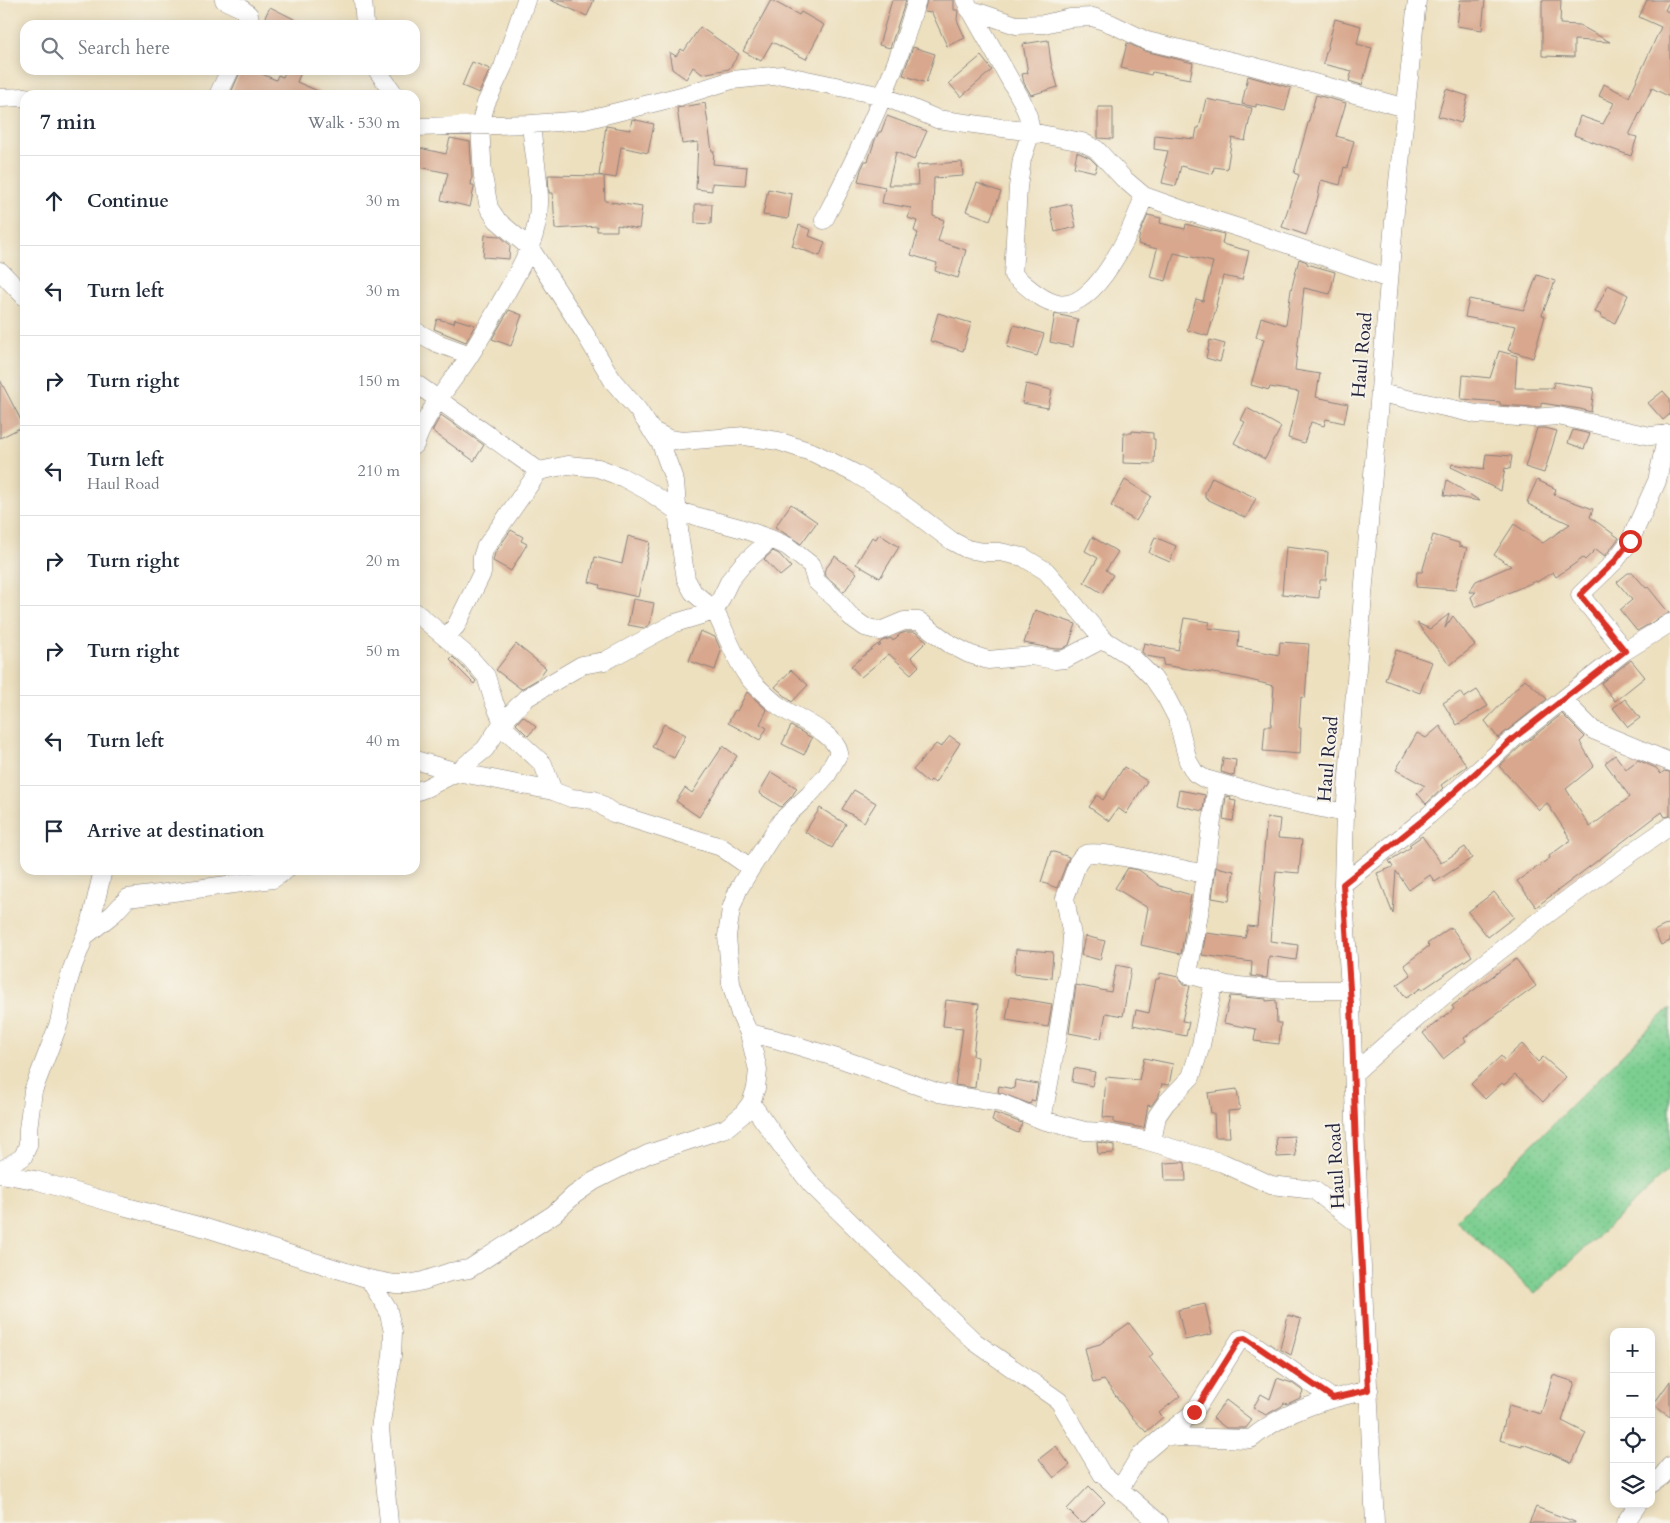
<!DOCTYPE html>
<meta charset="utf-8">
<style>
body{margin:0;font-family:Cardo,serif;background:#f6f6f7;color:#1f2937}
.controls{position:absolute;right:15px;bottom:15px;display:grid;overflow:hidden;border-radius:10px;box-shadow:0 2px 12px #0003}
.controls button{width:45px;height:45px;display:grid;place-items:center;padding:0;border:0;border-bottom:1px solid #e0e1e3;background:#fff;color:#1f2937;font:25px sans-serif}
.stop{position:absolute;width:15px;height:15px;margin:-11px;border:4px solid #d93025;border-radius:50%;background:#fff}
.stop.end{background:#d93025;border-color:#fff;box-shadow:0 1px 5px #0008}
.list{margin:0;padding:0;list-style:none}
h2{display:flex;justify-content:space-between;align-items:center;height:65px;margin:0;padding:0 20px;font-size:21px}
h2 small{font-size:16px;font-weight:400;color:#747a83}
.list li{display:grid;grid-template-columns:32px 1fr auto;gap:15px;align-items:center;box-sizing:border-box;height:90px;padding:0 20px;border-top:1px solid #e0e1e3}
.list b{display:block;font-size:19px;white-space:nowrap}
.list p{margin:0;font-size:16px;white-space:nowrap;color:#747a83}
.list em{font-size:16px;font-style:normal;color:#747a83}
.icon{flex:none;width:28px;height:28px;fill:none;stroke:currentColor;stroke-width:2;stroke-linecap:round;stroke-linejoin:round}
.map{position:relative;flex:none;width:1670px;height:1523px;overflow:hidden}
.search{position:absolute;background:#fff;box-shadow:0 2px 12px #0003;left:20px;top:20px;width:400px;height:55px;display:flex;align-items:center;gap:12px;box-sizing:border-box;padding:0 18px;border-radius:15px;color:#747a83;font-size:19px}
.panel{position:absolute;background:#fff;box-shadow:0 2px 12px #0003;left:20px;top:90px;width:400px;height:785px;border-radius:15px}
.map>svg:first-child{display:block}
</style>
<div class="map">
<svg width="1670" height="1523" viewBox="0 0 1670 1523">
<defs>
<pattern id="grass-dots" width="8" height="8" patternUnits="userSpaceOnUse" patternTransform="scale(1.25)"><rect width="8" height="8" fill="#7cce90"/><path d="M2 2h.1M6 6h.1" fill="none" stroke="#6bb17d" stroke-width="1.8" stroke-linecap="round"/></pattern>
</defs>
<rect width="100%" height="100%" fill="#f7f3e8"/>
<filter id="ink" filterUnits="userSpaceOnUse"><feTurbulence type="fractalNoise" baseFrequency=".02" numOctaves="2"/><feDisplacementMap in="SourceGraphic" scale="10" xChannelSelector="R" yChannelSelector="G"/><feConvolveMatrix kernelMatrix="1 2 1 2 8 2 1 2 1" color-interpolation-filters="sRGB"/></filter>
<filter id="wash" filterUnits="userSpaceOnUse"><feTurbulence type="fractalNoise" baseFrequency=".0096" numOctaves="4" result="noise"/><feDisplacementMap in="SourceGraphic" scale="20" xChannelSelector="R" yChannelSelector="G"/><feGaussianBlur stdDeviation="1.12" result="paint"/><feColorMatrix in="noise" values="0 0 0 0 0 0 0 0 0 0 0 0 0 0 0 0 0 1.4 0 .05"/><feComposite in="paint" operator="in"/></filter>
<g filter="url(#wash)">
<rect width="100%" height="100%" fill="#ede0bf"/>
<path fill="url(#grass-dots)" stroke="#4f7866" d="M1670 1008V1169L1535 1294 1456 1220Z"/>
<g id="blocks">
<path fill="#d8a78d" d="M550 0H594L587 16Z
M771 0 799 15 801 12 824 25 806 59 772 42 761 61 743 51Z
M892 0H906L890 48 879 45Z
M927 0H954V10H958L957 20 965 38 947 46 932 13 924 12Z
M1460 0H1485L1482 30 1457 26Z
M1542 0H1561L1560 24 1579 25 1610 42 1574 40V57L1542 56Z
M1647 0H1670L1665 10 1668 12 1670 7V97L1652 88 1629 135 1637 137 1631 156 1574 135 1580 116 1603 124 1614 103 1599 96 1604 84 1629 97 1661 27 1639 17Z
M270 7 306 25H261Z
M1335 19 1361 26 1357 44 1372 48 1362 85 1349 81 1352 71 1323 64Z
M700 27 739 54 729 69 702 74 693 67 686 79 672 69 669 52 676 56 681 49 684 51Z
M1048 40 1051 63 1058 87 1031 95 1024 83 1022 74 1028 73 1023 44Z
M1127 43 1145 51 1193 63 1190 79 1152 72 1151 75 1121 68Z
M913 47 935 54 926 83 903 75Z
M981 56 992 70 961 97 949 83Z
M472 62 490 69 479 93 462 86Z
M241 70H253L276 80 278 75 283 77 286 70H302L297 82 327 95H230Z
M1248 76 1291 88 1285 111 1256 104V107L1242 104Z
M1446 89 1468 96 1461 123 1438 116Z
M1316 95 1346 103 1336 136 1354 141 1347 168 1344 167 1340 185 1321 180 1318 197 1306 235 1282 227 1299 175 1294 173Z
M1206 99 1252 108 1245 141 1232 138 1227 169 1214 167 1213 174 1181 166 1176 186 1162 183 1166 167 1164 166 1168 151 1154 149 1155 135 1195 139 1197 128H1199Z
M705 103 712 151H714L713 164 747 167 745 185 712 183V191L696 189 698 142 682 144 677 108Z
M1098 107H1113V139L1098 138Z
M887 116 927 131 914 160 896 152 888 185H918L917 165 962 162 963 176 934 178 933 216 944 220 938 241 966 250 958 278 935 271 937 263 911 255 918 233 914 231 917 221 908 218 911 208 882 203 885 187 858 181 861 170 865 161H868L875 140 879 132H881Z
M632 119 654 124 648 153 621 147 616 178 604 176 605 201 642 207 639 229 617 225V231H597V226L555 229 553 193H549L548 175 603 176 599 175 606 126 630 130Z
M450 138 470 142 472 177 471 185H474V188L470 207 441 200 448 173 415 166V147L446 154Z
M1077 152 1090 158 1097 165 1095 172 1074 167Z
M977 183 1001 192 990 220 966 211Z
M768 189 792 194 788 219 763 215Z
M695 204H712L711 224 695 223Z
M1071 204 1076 227 1055 232 1050 208Z
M1148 215 1161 218 1160 223 1185 229 1186 224 1224 234 1222 244 1249 251 1242 280 1223 276 1216 305H1217L1208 336 1187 330 1196 299 1203 301 1213 262 1174 253 1166 281 1150 277 1157 249 1138 244 1140 233Z
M799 225 811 230 809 236 825 242 820 256 792 246Z
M485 235 500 236 510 245 509 259 483 257Z
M1299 259 1307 262V264L1335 272 1330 294 1304 288 1295 370 1320 374 1316 397 1348 404 1344 423 1326 419 1324 426 1311 422 1304 443 1288 438 1299 392 1270 387 1269 390 1251 385 1264 339 1256 337 1261 317 1286 325 1291 290Z
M1537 275 1555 281 1542 315 1545 316 1533 358 1508 350 1516 326 1465 317 1469 299 1524 310Z
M1608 285 1628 295 1615 323 1601 317 1602 315 1595 312Z
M509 310 522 315 511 346 492 339Z
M938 313 971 323 963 351 930 341Z
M1055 314 1078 319 1073 347 1050 342Z
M437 319 454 323 455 319 475 325 466 342 434 329Z
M1014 325 1044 334 1037 356 1007 347Z
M1210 340 1225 344 1220 362 1206 358Z
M1499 351 1517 356 1515 388H1553L1554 382 1594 388 1591 412 1580 409 1541 403V407H1532L1500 405V402L1461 399 1463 375 1490 378Z
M0 380 24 426 0 438Z
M1026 384 1052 390 1048 408 1022 403Z
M1663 391 1670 399V414L1663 420 1648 403Z
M1247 408 1281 427 1265 459 1234 443 1245 422 1241 420Z
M441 415 484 445 474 461 432 431Z
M1537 428H1545L1557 431 1544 473 1525 467Z
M1573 430 1590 434 1584 449 1568 443Z
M1132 431 1153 433V439H1155L1154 464 1123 463 1124 433H1132Z
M1486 454 1512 456 1510 469 1505 468 1501 491 1451 467 1452 464 1484 469Z
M1212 477 1256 498 1246 518 1205 498V493Z
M1125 480 1151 496 1136 521 1111 506Z
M1447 480 1480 501 1444 495Z
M1537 480 1556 489 1554 495 1593 509 1590 517 1619 538 1605 556 1596 549 1585 560 1583 558 1556 577 1553 572 1537 582 1536 581 1475 607 1471 597 1476 592H1469L1476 581 1511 566 1494 555 1514 524 1543 543 1570 524 1528 504 1529 502H1527Z
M791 504 817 522 801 544 775 527Z
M511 530 523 537 521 541 527 544 511 571 493 561 495 553Z
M879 534 899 547 880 578 856 564 872 537 876 539Z
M1433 535 1459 543V546L1467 548 1455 590 1416 587 1417 572H1422Z
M628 536 650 542 638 597 599 588 600 585 589 582 595 557 622 564Z
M1092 537 1118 552 1106 570 1113 575 1102 593 1084 582 1098 558 1085 551Z
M1155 537 1176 546 1170 562 1149 553Z
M1286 547 1328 552 1326 580H1320L1319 598 1282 594Z
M773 551 779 554 791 567 780 576 764 559Z
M835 556 857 573 844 592 825 575 824 571Z
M1628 573H1633L1646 588 1648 587 1669 613 1637 631 1620 610 1632 600 1617 582Z
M633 599 654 603 650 624 644 628 628 625Z
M1035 610 1076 624 1069 645 1062 649H1055L1024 643Z
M1449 614 1445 628 1453 616 1475 645 1450 665 1417 623 1430 629Z
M1184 618 1210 622 1208 628 1239 632 1238 647 1279 655 1280 642 1309 644 1305 698 1301 697 1299 728H1301L1300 754 1263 751 1265 726H1271L1274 686 1238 677 1163 665 1164 659 1146 656 1142 652 1144 643 1178 650Z
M700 631 715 637 721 651 715 670 689 661Z
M906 632H915L927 641 911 657 919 666 911 674 889 654 861 677 851 666 878 644 879 647 881 645 879 644 882 641 891 638 893 641 900 634Z
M516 644 546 668 538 679 521 689 496 670Z
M1396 650 1432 662 1420 693 1385 680Z
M453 657 476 681 474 684 450 660Z
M1631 660 1645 677 1615 701 1601 683Z
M791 670 808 685 792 702 775 687Z
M1525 679 1547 699 1498 738 1485 721Z
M1477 690 1488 706 1457 725 1443 703 1460 692 1464 698Z
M747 692 767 710 760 724 767 728 760 740 728 723 735 710 737 711Z
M1625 699 1640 718 1628 727 1613 708Z
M1562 714 1585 737 1580 742 1594 766 1566 789 1590 827 1630 797 1605 763 1615 755 1626 769 1638 760 1656 768 1661 774 1664 771 1670 772V816L1665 817 1662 812 1536 907 1517 881 1550 858 1549 856 1571 840 1547 803 1539 810 1499 766 1521 746Z
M523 716 536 727 528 736 516 724Z
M664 724 686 735 674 758 652 747Z
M791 726 812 738 804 755 782 744Z
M1440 726 1467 766 1441 785 1443 788 1426 804 1417 793 1425 786 1396 770 1417 733 1426 738Z
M950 736 960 743 935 783 931 780 928 783 913 770 936 744 941 747Z
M723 746 737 756 699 817 676 801 685 788 692 793Z
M1223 758 1236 760 1234 776 1221 772Z
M1124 767 1147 781 1126 814 1118 808 1109 821 1089 807 1097 795 1103 800Z
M771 772 797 788 792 796 781 807 759 793Z
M854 790 876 803 864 822 842 809Z
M1179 790 1205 795 1203 811 1176 805Z
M1226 796 1231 797 1230 800 1236 801 1233 821 1223 819Z
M820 808 846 824 832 848 805 832Z
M1267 817 1280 819 1278 838 1302 840 1299 873 1276 871 1270 941 1298 945 1296 960 1269 956 1267 978 1251 976 1252 962 1202 955 1206 933 1245 938 1248 926 1257 927Z
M1422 836 1441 863 1465 847 1472 858 1435 882 1430 875 1409 890 1396 871 1393 914 1377 873 1393 867 1389 861 1411 847 1409 845Z
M1051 851 1069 857 1057 888 1041 882Z
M1216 867 1234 871 1229 901 1212 898Z
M1128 868 1139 870 1160 886 1191 895 1181 954 1141 945 1148 908 1115 888Z
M1494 892 1514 917 1488 937 1468 912Z
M1670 923V941L1661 945 1654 931Z
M1451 927 1472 956 1422 990 1421 988 1406 998 1397 985 1411 975 1404 965 1429 946 1427 944Z
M1085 936 1105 941 1100 960 1081 955Z
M1016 949 1053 952 1051 978 1014 974Z
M1516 959 1536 986 1464 1038 1466 1041 1443 1059 1423 1033 1454 1009 1452 1006Z
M1116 965 1131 968 1123 1016 1106 1013 1101 1039 1069 1033 1076 985 1111 992Z
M1160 973 1178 977 1184 985 1190 986 1182 1021 1189 1022 1186 1036 1133 1025 1136 1010 1149 1013 1156 979H1159Z
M1230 996 1266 999V1001L1276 1000 1277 1023H1281L1279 1044 1254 1041 1256 1029 1224 1023Z
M1010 997 1052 1004 1048 1027 1006 1020Z
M946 1000 979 1004 973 1056 978 1057 975 1088 955 1085 963 1028 943 1026Z
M1522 1044 1538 1062 1543 1057 1566 1077 1543 1102 1515 1075 1504 1085 1502 1083 1485 1099 1471 1084 1501 1056 1504 1060Z
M1144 1058 1173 1064 1169 1085 1162 1084 1159 1095 1151 1106 1148 1105 1144 1128 1114 1123V1118L1103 1117 1106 1077 1139 1080Z
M1074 1068 1095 1072 1092 1086 1072 1082Z
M1015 1080 1038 1084 1035 1101 1032 1100 1030 1104 998 1092 999 1086 1014 1089Z
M1237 1089 1240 1110 1228 1111 1230 1137H1215L1214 1113H1211L1208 1093Z
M994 1113 1022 1123 1018 1133 992 1121Z
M1294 1136 1296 1156 1277 1157 1276 1137Z
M1097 1142 1114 1145V1153L1098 1154Z
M1182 1162 1185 1163 1186 1181H1165L1164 1163Z
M1205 1304 1212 1334 1185 1340 1178 1310Z
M1288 1315 1301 1319 1291 1355 1280 1349Z
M1129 1323 1153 1354 1149 1357 1180 1396 1159 1413 1163 1417 1146 1432 1130 1415 1104 1380 1093 1383 1085 1348 1100 1344Z
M1553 1375 1575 1382 1562 1421 1586 1433 1572 1463 1550 1453V1454L1522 1444V1446L1500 1440 1509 1405 1541 1414Z
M1277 1378 1292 1383 1303 1391 1300 1398 1287 1404 1284 1403 1282 1406 1266 1415 1253 1408 1261 1394 1270 1399Z
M1670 1381V1417L1653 1405Z
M1226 1400 1252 1420 1246 1428H1226L1213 1418Z
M1056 1446 1070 1465 1054 1478 1039 1459Z
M1089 1486 1105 1502 1084 1523H1081L1067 1509Z
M1536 1507 1575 1522V1523H1529Z"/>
</g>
</g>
<g filter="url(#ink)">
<use href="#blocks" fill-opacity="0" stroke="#88817d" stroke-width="1"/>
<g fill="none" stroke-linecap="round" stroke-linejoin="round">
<defs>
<path id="minor" d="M224 0 241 8 249 15 251 25
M363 0 365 25
M526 0 503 67 486 103 480 125 483 176 489 208 497 220 530 248 584 332 613 381 638 410 661 444 675 482 680 541 686 579 693 592 715 611
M965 0 1022 101 1028 116 1031 132 1022 159 1018 187 1013 275C1026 285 1041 301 1058 304 1097 311 1134 225 1144 196
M969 9 1016 25 1044 24 1070 18 1093 17 1112 24 1147 41 1252 66 1406 108
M377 70 395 95
M218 95 230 70
M0 98 25 97
M415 127 531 124 585 120 681 96 732 80 783 75 883 96 937 119 1031 132 1082 142 1096 149 1124 179 1144 196 1186 211 1252 232 1389 279
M824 220C852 166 878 112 899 55 906 37 911 18 917 0
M0 271 25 297
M415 331 437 343 470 355
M415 383 539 471 485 548 482 557V573L456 626 446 637
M1380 393 1476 414 1532 418 1558 416 1650 436 1670 434
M651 430 669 439 682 441 745 436 778 441 814 453 856 474 892 496 952 541 967 549 984 552H1000L1023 557 1046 571 1060 587 1103 639 1133 658 1153 678 1166 697 1177 718 1188 761 1195 773 1205 779 1273 798 1345 813
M415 445C425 415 443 393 462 367 476 347 489 324 501 302 519 270 540 238 539 200 539 175 533 149 531 124
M539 471 568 465 598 468 622 477 648 491 677 511 740 528 771 539
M415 612 470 658 486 676 494 702 506 730 543 764 553 791
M1625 651 1580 595 1615 561 1630 541 1657 481 1667 434
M1563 700 1593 730 1670 762
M415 760 457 772 553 791 571 798 594 800 613 813 721 847 751 868
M1217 783 1201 903 1188 974 1227 985 1284 990H1350
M415 792 426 788 457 772 485 749 503 722 526 698 582 665 605 661 675 623 715 611
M1343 884 1429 815 1514 738 1625 651 1670 623
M85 936 113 914 128 898 273 879 286 870
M749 1033 775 1039 844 1060 939 1093 1001 1103 1042 1120 1085 1131 1102 1132 1144 1140 1223 1163 1271 1185 1314 1190 1361 1226
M1353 1074C1452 984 1560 902 1670 826
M751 1103 794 1163 812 1185 888 1259 975 1342 1059 1401 1102 1474 1159 1523
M1042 1120 1056 1046 1071 951 1072 936 1065 898 1078 862C1080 859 1082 856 1086 854 1103 849 1183 870 1205 874
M1152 1142 1157 1116 1166 1103 1191 1077 1201 1045 1214 981
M0 1171 23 1157 28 1145V1129L33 1091 59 1023 64 996 73 966 91 921 103 870
M0 1174 35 1180 123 1206 206 1228 369 1279 395 1284H408L423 1281 450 1272 469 1269 554 1214 574 1195 594 1181 648 1154 726 1128 742 1115 751 1103 756 1088 758 1070 749 1033 740 1014 731 983 727 936 731 909 738 890 751 868 782 820 809 795 827 775 839 753C835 732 795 718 779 706 771 700 751 682 746 674 734 656 725 631 715 611L730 580 743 564 771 539 787 546 811 565 816 581 836 599 851 617 865 627 880 631 904 621H919L950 644 969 654 988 660 1031 656 1055 660 1065 659 1103 639
M369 1279 388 1310 393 1332 392 1356 380 1428 389 1523
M1165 1435 1194 1412 1240 1339 1245 1338 1333 1399
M1651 1484 1662 1476 1670 1466
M1120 1489 1139 1457 1165 1435 1177 1437 1251 1439C1285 1410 1327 1399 1369 1390
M1375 1523 1356 1149 1351 1004 1343 884 1345 813 1394 221 1417 0
M1625 1523 1638 1504"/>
</defs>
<use href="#minor" stroke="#88817d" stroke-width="19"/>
<use href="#minor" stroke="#fff" stroke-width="18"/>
</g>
</g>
<g fill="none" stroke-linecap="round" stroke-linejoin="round" filter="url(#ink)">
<path stroke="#d93025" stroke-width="6" d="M1194 1412 1240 1339 1245 1338 1333 1398 1368 1390 1356 1149 1351 1004 1343 884 1429 815 1514 738 1625 651 1580 595 1615 561 1630 541"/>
</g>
<g text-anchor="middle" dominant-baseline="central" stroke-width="4" stroke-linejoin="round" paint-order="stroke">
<g font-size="19" fill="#22223b" stroke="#f7f3e8">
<text transform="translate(1362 355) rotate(-85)">Haul Road</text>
<text transform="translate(1328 759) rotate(-85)">Haul Road</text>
<text transform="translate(1336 1166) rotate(-93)">Haul Road</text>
</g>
</g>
</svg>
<div class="controls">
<button>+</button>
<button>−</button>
<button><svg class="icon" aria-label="locate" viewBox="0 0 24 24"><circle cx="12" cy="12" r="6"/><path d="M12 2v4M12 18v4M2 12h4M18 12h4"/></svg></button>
<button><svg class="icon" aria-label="layers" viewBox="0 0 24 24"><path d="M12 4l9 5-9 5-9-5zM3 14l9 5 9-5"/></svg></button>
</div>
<div class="stop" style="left:1630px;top:541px"></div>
<div class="stop end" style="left:1194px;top:1412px"></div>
<div class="search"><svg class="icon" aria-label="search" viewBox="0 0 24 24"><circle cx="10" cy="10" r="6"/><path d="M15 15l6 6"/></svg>Search here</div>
<section class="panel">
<h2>7 min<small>Walk · 530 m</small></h2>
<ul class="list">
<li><svg class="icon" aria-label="ahead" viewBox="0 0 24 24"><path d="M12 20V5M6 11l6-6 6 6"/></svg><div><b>Continue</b></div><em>30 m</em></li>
<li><svg class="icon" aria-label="left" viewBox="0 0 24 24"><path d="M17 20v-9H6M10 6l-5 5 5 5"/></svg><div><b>Turn left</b></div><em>30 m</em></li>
<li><svg class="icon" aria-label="right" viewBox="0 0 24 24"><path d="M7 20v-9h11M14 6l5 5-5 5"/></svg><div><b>Turn right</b></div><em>150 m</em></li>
<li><svg class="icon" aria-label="left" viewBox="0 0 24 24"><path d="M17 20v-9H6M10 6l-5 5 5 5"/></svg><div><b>Turn left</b><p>Haul Road</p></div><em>210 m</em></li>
<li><svg class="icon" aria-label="right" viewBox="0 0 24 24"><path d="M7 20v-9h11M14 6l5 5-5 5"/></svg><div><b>Turn right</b></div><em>20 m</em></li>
<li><svg class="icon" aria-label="right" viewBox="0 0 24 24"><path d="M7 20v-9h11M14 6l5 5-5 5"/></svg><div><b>Turn right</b></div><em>50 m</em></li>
<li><svg class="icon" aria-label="left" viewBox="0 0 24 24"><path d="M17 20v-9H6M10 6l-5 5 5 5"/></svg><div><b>Turn left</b></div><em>40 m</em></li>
<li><svg class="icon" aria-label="arrive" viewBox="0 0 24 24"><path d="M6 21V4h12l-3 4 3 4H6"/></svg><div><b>Arrive at destination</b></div></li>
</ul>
</section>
</div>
